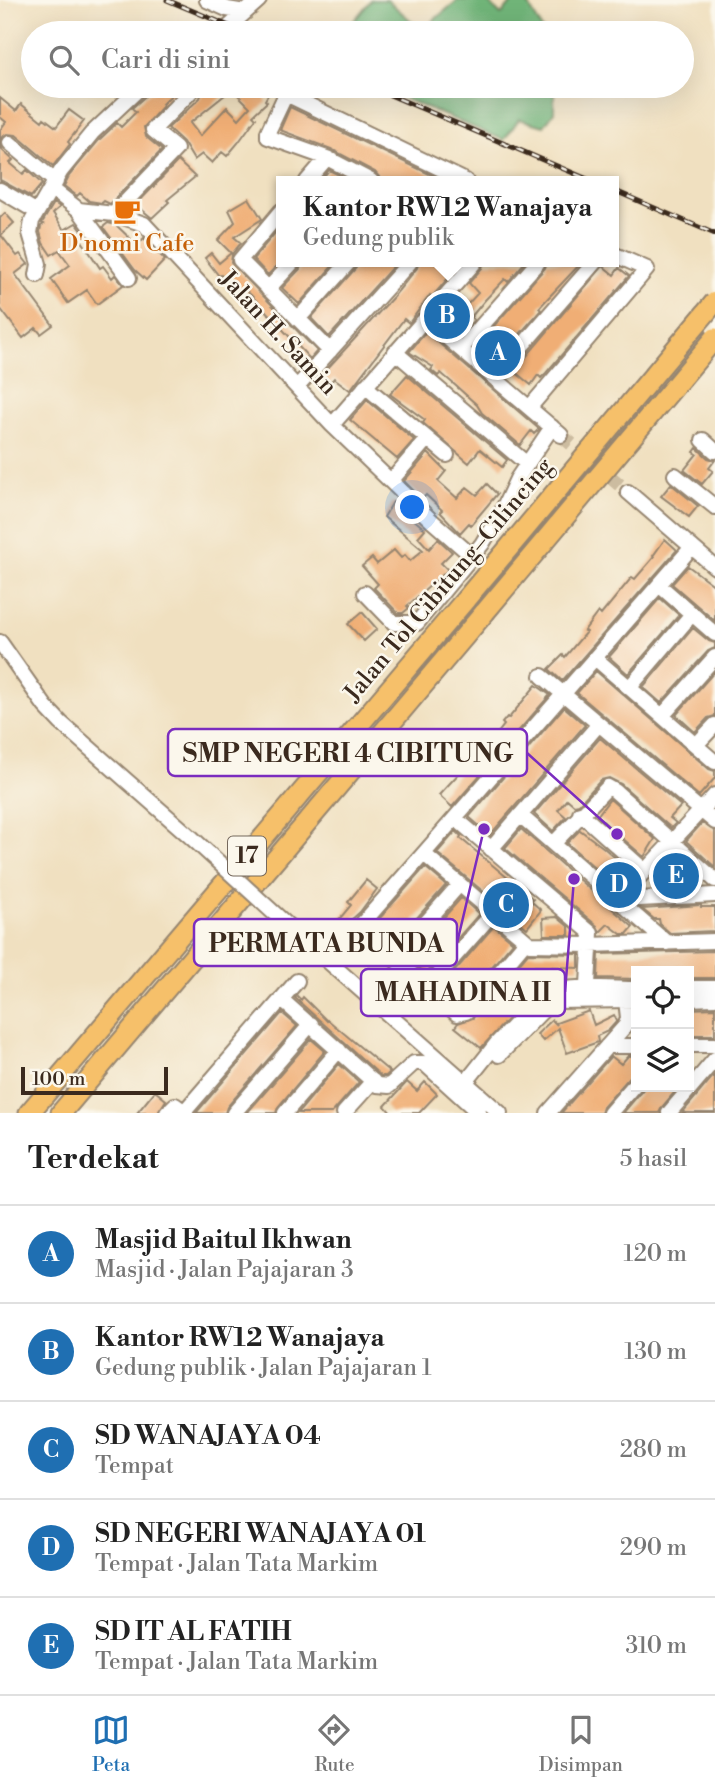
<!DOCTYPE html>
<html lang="id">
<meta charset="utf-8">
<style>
body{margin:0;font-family:"Libre Bodoni",serif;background:#f6f6f6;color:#222}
.controls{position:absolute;right:21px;bottom:21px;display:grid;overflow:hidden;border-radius:0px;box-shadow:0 7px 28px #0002}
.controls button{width:63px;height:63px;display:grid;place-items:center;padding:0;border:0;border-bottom:2px solid #e0e0e0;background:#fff;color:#222;font:35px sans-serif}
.scale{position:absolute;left:21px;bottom:18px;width:147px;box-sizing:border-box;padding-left:7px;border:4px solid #3b2a1e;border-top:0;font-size:19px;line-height:24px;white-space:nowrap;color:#3b2a1e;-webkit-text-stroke:5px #fbf7ec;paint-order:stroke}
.you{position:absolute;left:413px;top:508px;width:24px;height:24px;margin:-18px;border:5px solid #fff;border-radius:50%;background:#1a73e8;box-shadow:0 0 0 10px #1a73e833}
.badge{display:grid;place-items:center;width:46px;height:46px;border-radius:50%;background:#1f6fb2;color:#fff;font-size:23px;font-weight:700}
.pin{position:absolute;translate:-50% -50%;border:4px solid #fff;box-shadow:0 2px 7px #0006}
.popup{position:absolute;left:276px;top:176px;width:343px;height:91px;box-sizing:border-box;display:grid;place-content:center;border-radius:0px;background:#fff;filter:drop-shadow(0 2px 5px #0005);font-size:23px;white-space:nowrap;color:#767676}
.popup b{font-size:26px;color:#222}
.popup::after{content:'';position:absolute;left:50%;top:100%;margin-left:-14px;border:14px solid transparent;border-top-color:#fff}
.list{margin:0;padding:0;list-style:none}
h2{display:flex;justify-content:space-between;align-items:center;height:91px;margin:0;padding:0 28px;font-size:30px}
h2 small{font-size:23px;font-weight:400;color:#767676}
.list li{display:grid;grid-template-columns:46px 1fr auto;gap:21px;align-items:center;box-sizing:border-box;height:98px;padding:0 28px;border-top:2px solid #e0e0e0}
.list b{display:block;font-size:26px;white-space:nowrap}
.list p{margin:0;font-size:23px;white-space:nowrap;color:#767676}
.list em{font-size:23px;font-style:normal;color:#767676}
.icon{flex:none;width:38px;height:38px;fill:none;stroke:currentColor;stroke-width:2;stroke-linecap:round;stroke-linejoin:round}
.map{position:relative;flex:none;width:715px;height:1113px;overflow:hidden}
.search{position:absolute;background:#fff;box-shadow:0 7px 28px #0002;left:21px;right:21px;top:21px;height:77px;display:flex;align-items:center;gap:18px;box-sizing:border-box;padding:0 24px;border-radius:38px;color:#767676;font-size:26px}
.sheet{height:581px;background:#fff}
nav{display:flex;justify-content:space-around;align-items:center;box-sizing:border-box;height:98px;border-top:2px solid #e0e0e0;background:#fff;font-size:19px;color:#767676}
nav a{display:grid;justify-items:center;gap:4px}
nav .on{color:#1f6fb2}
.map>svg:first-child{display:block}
</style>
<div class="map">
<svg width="715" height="1113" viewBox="0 0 715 1113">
<rect width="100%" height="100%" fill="#fbf7ec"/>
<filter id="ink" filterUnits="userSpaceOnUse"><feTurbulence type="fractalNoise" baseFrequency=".0143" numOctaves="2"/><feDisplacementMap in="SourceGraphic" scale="14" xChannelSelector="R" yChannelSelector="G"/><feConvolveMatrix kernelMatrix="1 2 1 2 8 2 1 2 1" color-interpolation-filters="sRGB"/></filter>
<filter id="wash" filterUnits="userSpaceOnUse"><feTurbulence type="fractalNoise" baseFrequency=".00686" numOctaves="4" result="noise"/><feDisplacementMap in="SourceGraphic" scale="28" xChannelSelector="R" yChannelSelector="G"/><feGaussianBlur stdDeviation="1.57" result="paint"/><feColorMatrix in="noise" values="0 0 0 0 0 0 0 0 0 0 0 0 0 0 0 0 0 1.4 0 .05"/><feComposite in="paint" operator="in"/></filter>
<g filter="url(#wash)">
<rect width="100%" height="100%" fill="#f0e0c0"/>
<path fill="#70b478" stroke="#566f4b" stroke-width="2" d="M371 0H387L422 30 458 0H486L501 15 514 0H526L544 33H344Z
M374 86H554V112L544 126 519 119 504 140Z"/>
<g id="blocks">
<path fill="#f0ae74" d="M159 86H181L162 104 163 106 144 127 146 137 162 150 110 204 104 201 102 203 89 201 80 193 77 196 64 186 69 176 99 140 117 123 121 127 136 112 132 108 150 92 151 93Z
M205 86H236L190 123 200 136 227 107 239 119 250 107 238 95 242 90 238 86H251L259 93 263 86H273L265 100 267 102 253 115 256 118 238 143 227 156 222 152 212 163 202 154 194 160 183 142 168 128 200 98Z
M0 98 16 111 21 104 42 121 44 118 56 127 69 110 84 121 68 142 70 144 53 166 16 135 7 134 2 137 1 146 3 151 13 160 10 163 23 174 27 170 42 184 31 197 0 180V130L6 122 0 117Z
M290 107 444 181H386L380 178 375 172 331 149 280 130Z
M178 161 195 177 167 200 169 202 152 218 141 209 136 211 133 208Z
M329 170 351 181H320Z
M249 198 262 219 234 237 241 243 232 254 231 263 317 351 310 359 251 295 244 289 238 294 221 275 219 276 205 258 211 253 219 263 231 253 218 240 235 222 229 210Z
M54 203 60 207 53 213 64 230 76 223 83 232 78 235 100 268 103 266 112 278 115 275 123 285 97 304 87 290 68 303 51 279 70 265 59 250 51 255 43 243 40 232 41 226 44 224 42 223Z
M5 213 14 223 1 235 17 256 20 254 28 264 15 274 53 325 41 334 36 328 23 338 0 308V218Z
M108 223 116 225 137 245 144 238 165 260 146 280 135 270 103 227Z
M281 226V261L268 275 253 259Z
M302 262H336L299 304 282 288 300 269Z
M358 262H397L329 337 311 318 356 268Z
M419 262H462L432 297 430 295 409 323 404 319 350 390 334 378 324 390 315 382 394 296 417 268Z
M484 262H525L508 282 505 279 485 300 471 317 474 320 464 332 442 314 458 296 468 304 478 293 469 283 482 268Z
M547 262H582L548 298 539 308 541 310 497 360 478 344 545 268Z
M603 266 614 275 619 268 629 276 546 373 541 378 538 375 531 385 514 371Z
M426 332 539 429 534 434 531 431 520 445 482 413 477 405 456 386 441 373 438 376 431 370 433 367 409 352Z
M407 375 507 460 502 467 480 449 469 463 423 423 425 420 390 394Z
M367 400 414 440 397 459 350 420Z
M697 448 708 458 715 460 709 468 713 471 702 484 684 470 697 454 694 452Z
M428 453 446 471 438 481 457 498 467 487 477 495 487 484 497 494 471 525 469 523 460 533 440 512 442 510 426 495 422 499 404 481Z
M671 484 698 506 689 517 661 496Z
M393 502 425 529 418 537 429 549 438 539 452 552 441 563 448 570 407 606 409 608 403 613H398L374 588 378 584 362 566 372 558 377 564 394 550 401 558 405 555 410 561 423 550 384 517Z
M665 539 677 550 562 681 549 669 563 655 565 657 586 632 584 631 598 612 601 615 632 577 635 579 654 557 653 556Z
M688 566 715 586V621L672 584Z
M660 598 679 615 628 674 609 657Z
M362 612 377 629 364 641 348 624Z
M693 628 709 641 715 643V648L708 651 661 703 643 687Z
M596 671 709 769 715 771V778L699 796 577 693Z
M715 671V716L708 718 695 732 676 715Z
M536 685 550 695 452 807 439 795 475 756 477 758 483 752 504 725 502 723 507 717 509 718Z
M564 707 585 725 490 835 469 817Z
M600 738 681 806 670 818 676 823 671 828 621 784 609 778 601 780 579 804 574 805 567 799 558 810 566 817 553 831 534 814Z
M610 799 655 839 644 857 597 816Z
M702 823 715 831V867L686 841Z
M521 829 633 927 627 934H621L608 924 600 932 597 926 505 848Z
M580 830 604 848 631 872 617 887 567 843Z
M456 831 461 836 460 838 533 899 531 901 541 910 527 928 437 853Z
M672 858 692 873 683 887 670 888 658 880Z
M425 867 446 885 393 945 372 927Z
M366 880 377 889 360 912 342 928 336 923 351 905 348 902Z
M461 898 479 914 426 974 408 958Z
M701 905V907H715V931L670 933 660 924 659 919H654L642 909Z
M557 917 569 927V935H544L543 918Z
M494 926 513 942 460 1004 441 987Z
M715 951V978H689V971H636V979L598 978 599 954Z
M528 953 579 954V968L531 966 516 985 529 996 481 1048 455 1027 458 1023 473 1018Z
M297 996 301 1000 303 997 327 1021 328 1020 390 1072 386 1076H381L295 998Z
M715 1008V1035H689V1009Z
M589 1011 594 1025 614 1015 617 1021 608 1031 597 1036 598 1042 567 1053 558 1028 543 1041 537 1034 552 1020 557 1025 556 1023Z
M282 1013 297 1026 227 1107 225 1113H196Z
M311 1039 325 1051 278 1107 276 1113H247Z
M611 1056 621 1064 628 1056H634L636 1070 603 1107 601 1113H561Z
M339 1064 359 1082 332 1113H298Z
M715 1074V1113H682Z
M407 1082 417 1091 425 1082 437 1094 419 1113H391L385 1106Z
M645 1087H679L662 1107 659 1113H623Z
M155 1091 166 1100 158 1113H137Z"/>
</g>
</g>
<g filter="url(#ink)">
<use href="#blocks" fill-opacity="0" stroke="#96856f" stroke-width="2"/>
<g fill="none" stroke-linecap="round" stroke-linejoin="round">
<path stroke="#ccbca0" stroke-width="14" stroke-dasharray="14 7" stroke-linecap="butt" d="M561 435 628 492"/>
<defs>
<path id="minor" d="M207 0 227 9 245 12
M222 33 259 0
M10 143 56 182
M307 181 327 158
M371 181 327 158 268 137V132L285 96 288 95 466 181
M52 189 79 210 114 214 144 224 332 425 432 521 472 556
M0 190 37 212
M79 210 129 278
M281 211 240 260 330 351
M114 214 176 149 153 130 193 89 190 86
M37 275 39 264 30 233 32 221 61 171 92 133 142 86
M268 289 293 262
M298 319 349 262
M425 319 561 435
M462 348 538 262
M395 352 527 464
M495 377 595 262
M298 386 410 262
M365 386 447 455
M530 407 647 269 613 254
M332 425 475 262
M703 440 715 451
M675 475 715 507
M391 481 427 439
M628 492 715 567
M659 585 715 634
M365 593 394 623H417L482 544 502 511 517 479 552 427
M0 642 45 706 61 723 192 838
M595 658 715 762
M542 676 715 822
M630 687 692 614
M663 715 715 657
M696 745 715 725
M580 813 645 871
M520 815 667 943
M455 818 591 933 587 1001
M554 843 608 787 615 791 715 880
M491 849 599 724
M424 854 530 944 589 945 715 941
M619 899 715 795
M621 900 715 895
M286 924 500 1113
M359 928 457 1014 466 1012 525 942
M348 940 692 547
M394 959 459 885
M427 988 492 914
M689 988H715
M281 999 377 1085 389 1086 414 1063H424L479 1113
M689 999 715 998
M689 1045H715
M607 1046H636
M499 1055 544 1009 555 1001 636 1000
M462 1087 497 1043 544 994C564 984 613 989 636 989
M184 1112 297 981
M167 1113 175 1105 186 1113
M234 1113 311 1024
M285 1113 339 1050
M344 1113 373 1081
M548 1113 626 1025 628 1018 625 991
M610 1113 636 1083
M669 1113 715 1059"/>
<path id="highway" d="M29 1113 466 599
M61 1113 485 612"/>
</defs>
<use href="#minor" stroke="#96856f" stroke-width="18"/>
<use href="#highway" stroke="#96856f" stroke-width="23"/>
<use href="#minor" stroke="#fff" stroke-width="14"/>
<use href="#highway" stroke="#f6c06b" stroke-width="19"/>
<defs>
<path id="rail" d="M167 0 246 33
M369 86 592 181
M613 190 715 234"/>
</defs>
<use href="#rail" stroke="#3b2a1e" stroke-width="5"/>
<use href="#rail" stroke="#fbf7ec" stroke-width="2.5" stroke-dasharray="8" stroke-linecap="butt"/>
<defs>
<path id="minor-bridge" d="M192 838 286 924"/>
<path id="highway-bridge" d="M466 599 715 302
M485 612 715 338"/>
</defs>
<use href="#minor-bridge" stroke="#96856f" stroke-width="18" stroke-linecap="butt"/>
<use href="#highway-bridge" stroke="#96856f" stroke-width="23" stroke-linecap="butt"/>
<use href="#minor-bridge" stroke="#fff" stroke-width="14"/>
<use href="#highway-bridge" stroke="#f6c06b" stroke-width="19"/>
</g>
</g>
<defs>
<symbol id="cafe-bare" viewBox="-9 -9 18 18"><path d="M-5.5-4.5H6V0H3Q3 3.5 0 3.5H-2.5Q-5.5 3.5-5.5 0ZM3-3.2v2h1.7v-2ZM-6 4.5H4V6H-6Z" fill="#e8710a" stroke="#fbf7ec" stroke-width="2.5" paint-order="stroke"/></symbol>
</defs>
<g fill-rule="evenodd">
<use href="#cafe-bare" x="108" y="192" width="38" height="38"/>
</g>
<g text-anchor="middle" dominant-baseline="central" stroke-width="5" stroke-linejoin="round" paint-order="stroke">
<rect fill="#fbf7ec" stroke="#75685c" stroke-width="2" x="228" y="836.5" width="38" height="39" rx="5"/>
<g font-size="23" font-weight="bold" fill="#3b2a1e">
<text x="247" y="856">17</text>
</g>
<g font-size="24" fill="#c56008" stroke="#fbf7ec">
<text x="127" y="244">D'nomi Cafe</text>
</g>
<g font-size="24" fill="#3b2a1e" stroke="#fbf7ec">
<text transform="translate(278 333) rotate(47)">Jalan H. Samin</text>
<text transform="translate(449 580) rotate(-50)">Jalan Tol Cibitung–Cilincing</text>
</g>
</g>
<path fill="none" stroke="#7b2cbf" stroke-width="2.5" d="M617 834L527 753M484 829L457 943M574 879L565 992"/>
<g fill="#7b2cbf" stroke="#fbf7ec" stroke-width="2.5">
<circle cx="617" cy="834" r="7"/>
<circle cx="484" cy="829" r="7"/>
<circle cx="574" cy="879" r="7"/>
</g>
<g fill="#fbf7ec" stroke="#7b2cbf" stroke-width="2.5">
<rect x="168" y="729" width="359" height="47" rx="7"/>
<rect x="194" y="919" width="263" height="47" rx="7"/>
<rect x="361" y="969" width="204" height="47" rx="7"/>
</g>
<g font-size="26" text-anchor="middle" font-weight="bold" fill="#3b2a1e">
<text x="348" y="762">SMP NEGERI 4 CIBITUNG</text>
<text x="326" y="952">PERMATA BUNDA</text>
<text x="463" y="1001">MAHADINA II</text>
</g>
</svg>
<div class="controls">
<button><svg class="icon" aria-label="locate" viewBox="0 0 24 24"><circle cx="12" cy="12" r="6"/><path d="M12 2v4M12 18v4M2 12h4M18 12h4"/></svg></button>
<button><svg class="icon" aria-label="layers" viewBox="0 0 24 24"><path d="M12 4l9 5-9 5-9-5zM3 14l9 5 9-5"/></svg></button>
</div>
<div class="scale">100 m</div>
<div class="you"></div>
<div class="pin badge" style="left:498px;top:353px">A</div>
<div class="pin badge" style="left:447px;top:316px">B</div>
<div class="popup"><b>Kantor RW12 Wanajaya</b>Gedung publik</div>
<div class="pin badge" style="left:506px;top:905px">C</div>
<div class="pin badge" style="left:619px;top:885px">D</div>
<div class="pin badge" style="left:676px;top:876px">E</div>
<div class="search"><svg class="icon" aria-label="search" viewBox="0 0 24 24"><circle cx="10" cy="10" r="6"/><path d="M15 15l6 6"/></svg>Cari di sini</div>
</div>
<section class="sheet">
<h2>Terdekat<small>5 hasil</small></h2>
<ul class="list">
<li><span class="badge">A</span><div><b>Masjid Baitul Ikhwan</b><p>Masjid · Jalan Pajajaran 3</p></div><em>120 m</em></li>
<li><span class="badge">B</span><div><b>Kantor RW12 Wanajaya</b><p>Gedung publik · Jalan Pajajaran 1</p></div><em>130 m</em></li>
<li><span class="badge">C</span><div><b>SD WANAJAYA 04</b><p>Tempat</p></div><em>280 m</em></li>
<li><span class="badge">D</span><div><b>SD NEGERI WANAJAYA 01</b><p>Tempat · Jalan Tata Markim</p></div><em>290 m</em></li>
<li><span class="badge">E</span><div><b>SD IT AL FATIH</b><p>Tempat · Jalan Tata Markim</p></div><em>310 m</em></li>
</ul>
</section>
<nav>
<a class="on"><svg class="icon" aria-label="map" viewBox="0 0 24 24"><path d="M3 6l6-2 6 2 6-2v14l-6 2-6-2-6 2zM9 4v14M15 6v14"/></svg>Peta</a>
<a><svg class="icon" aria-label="directions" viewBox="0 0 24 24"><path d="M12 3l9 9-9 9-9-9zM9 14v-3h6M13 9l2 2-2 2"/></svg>Rute</a>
<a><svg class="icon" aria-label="saved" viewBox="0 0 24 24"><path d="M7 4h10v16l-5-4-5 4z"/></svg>Disimpan</a>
</nav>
